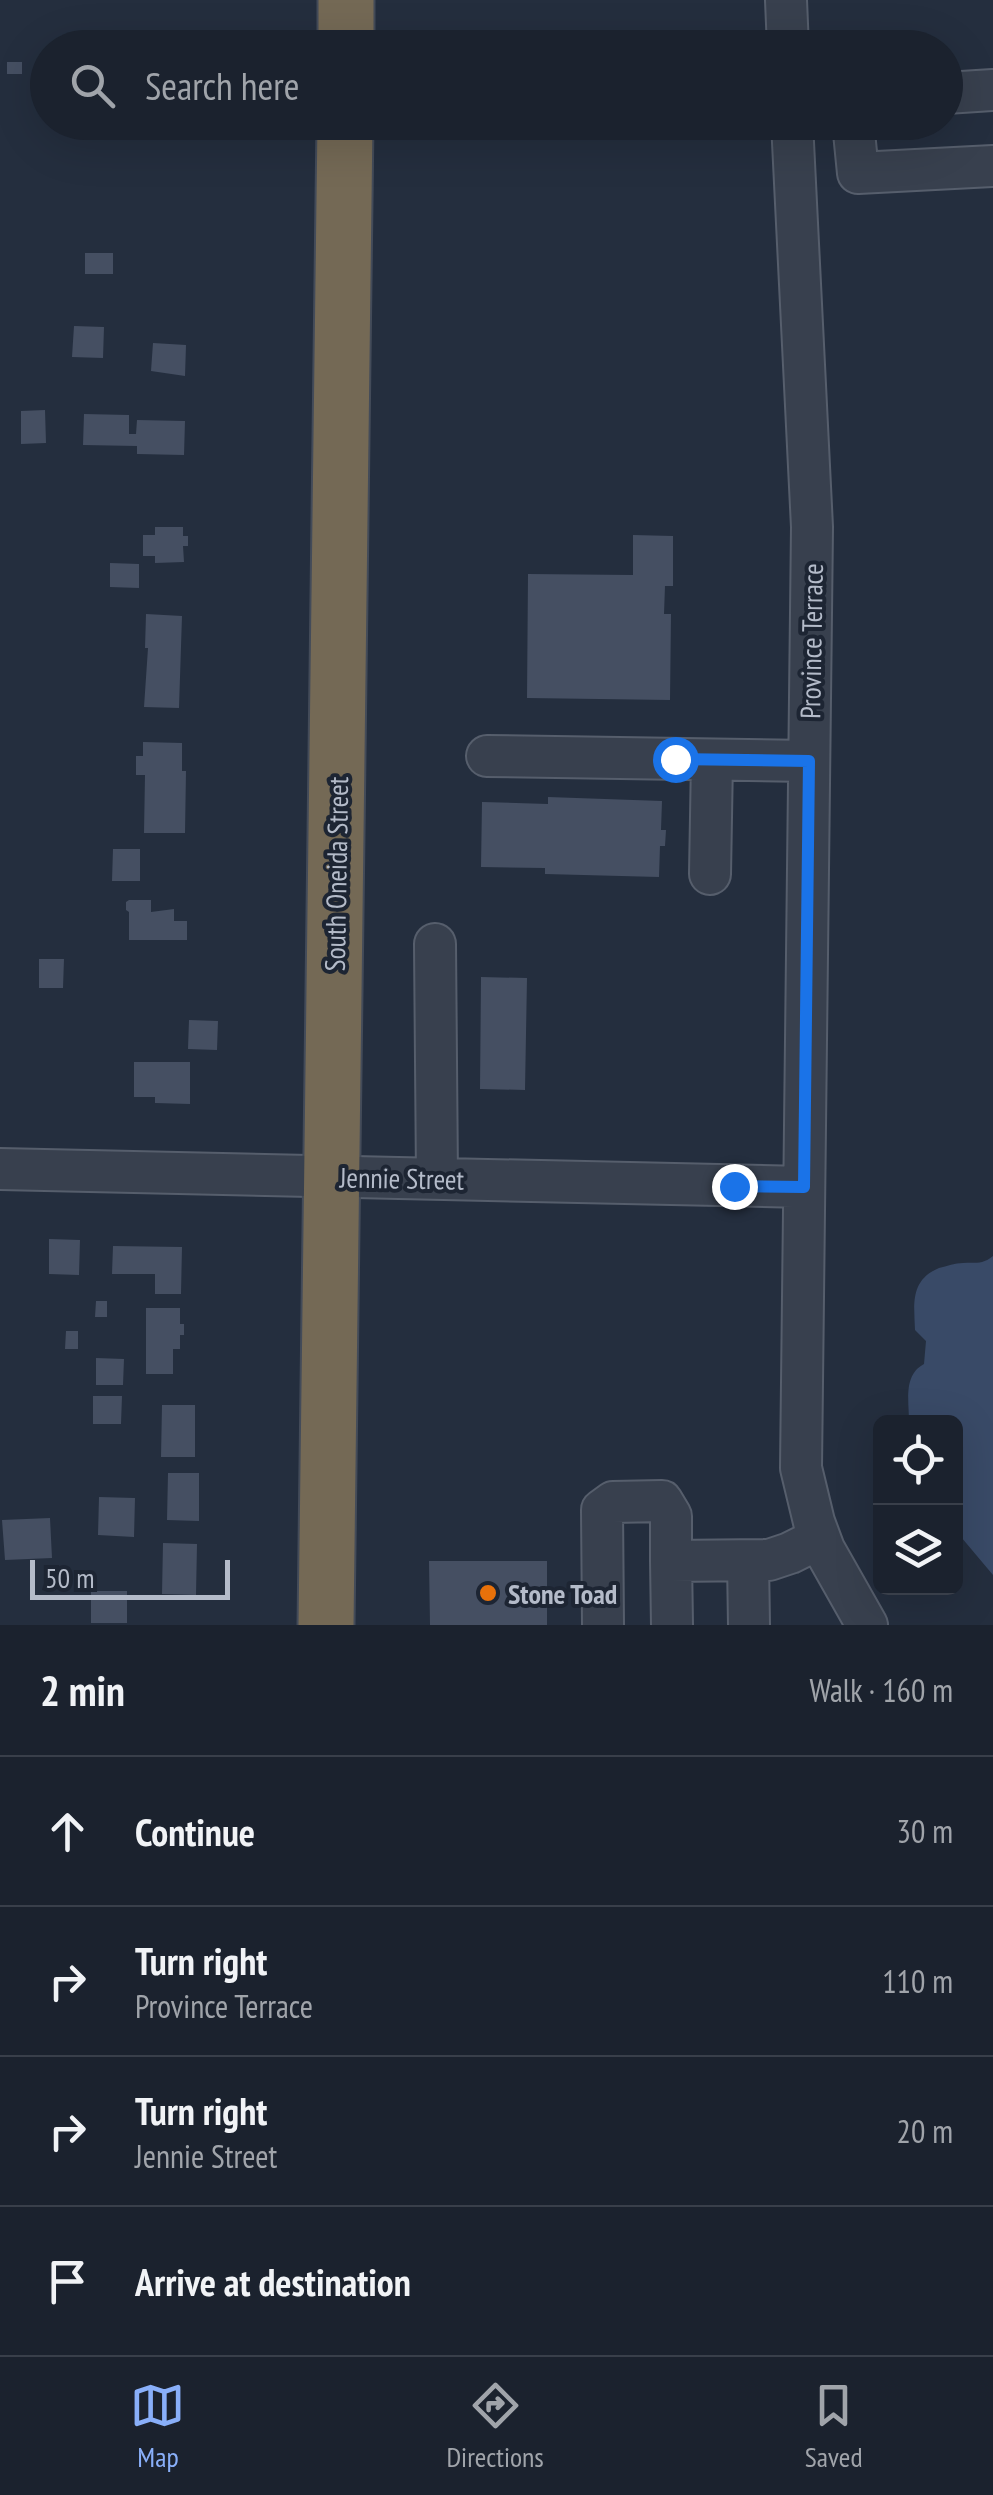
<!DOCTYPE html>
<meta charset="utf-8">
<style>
body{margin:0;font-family:"PT Sans Narrow",sans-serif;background:#282f3a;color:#f1f3f6}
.controls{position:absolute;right:30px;bottom:30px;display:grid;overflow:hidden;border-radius:15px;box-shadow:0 10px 40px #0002}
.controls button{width:90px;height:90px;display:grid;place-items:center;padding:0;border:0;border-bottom:2px solid #393f4a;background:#1b222e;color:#f1f3f6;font:50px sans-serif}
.scale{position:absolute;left:30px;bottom:25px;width:200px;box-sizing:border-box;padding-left:10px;border:5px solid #b4bbc9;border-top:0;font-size:28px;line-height:35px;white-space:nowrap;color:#b4bbc9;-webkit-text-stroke:8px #1d2533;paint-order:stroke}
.stop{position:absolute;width:30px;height:30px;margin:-22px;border:8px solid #1a73e8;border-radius:50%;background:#fff}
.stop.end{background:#1a73e8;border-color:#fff;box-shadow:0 2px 10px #0008}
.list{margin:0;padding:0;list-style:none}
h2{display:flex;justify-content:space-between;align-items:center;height:130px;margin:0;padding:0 40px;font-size:42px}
h2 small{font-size:32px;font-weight:400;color:#a0a4aa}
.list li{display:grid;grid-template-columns:65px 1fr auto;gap:30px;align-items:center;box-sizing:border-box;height:150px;padding:0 40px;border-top:2px solid #393f4a}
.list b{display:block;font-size:38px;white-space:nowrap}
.list p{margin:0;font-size:32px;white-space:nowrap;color:#a0a4aa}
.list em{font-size:32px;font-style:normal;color:#a0a4aa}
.icon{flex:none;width:55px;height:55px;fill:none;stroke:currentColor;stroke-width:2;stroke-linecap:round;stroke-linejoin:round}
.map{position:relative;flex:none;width:993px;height:1625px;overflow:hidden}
.search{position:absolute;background:#1b222e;box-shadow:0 10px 40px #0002;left:30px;right:30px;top:30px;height:110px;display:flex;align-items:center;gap:25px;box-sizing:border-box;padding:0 35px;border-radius:55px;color:#a0a4aa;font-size:38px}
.sheet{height:730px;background:#1b222e}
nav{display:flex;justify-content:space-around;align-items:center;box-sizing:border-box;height:140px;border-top:2px solid #393f4a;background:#1b222e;font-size:28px;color:#a0a4aa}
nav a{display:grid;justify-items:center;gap:5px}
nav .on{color:#89aff9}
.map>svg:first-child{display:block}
</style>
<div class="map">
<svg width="993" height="1625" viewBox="0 0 993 1625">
<rect width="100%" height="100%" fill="#242e3e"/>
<path fill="#394a67" d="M993 1256V1575L956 1531V1422H909C909 1401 903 1375 924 1364L926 1341 915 1330C914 1304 910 1280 939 1268 947 1266 955 1263 963 1263 976 1262 982 1265 993 1256Z"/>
<path fill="#454f62" d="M7 62H22V74H7Z
M96 122H127V130L96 129Z
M85 253H113V274H85Z
M74 326 104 327 103 358 72 357Z
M153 343 186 345 185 376 151 371Z
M45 410 46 443 21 444V411Z
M84 414 129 415V434H136L137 420 185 421 184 455 137 454V446L83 445Z
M155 527H183V536H188V546H183L184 562 155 563V556H143V535H155Z
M633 535 673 536V586H665L664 614H671L670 700 527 698 528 574 633 575Z
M110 563 139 564V588L110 587Z
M146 614 182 616 179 708 144 707 148 648H145Z
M143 742 182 743V771H186L185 833H144L145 775H136V756H143Z
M548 797 662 801 661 830H666L665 846H660L659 877 545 874V868L481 867 482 802 548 804Z
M113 849H140V881H112Z
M129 900H151V912L174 909V921H187V940H129V912L126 910V902Z
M39 959H64L63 988H39Z
M481 977 527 978 525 1090 480 1089Z
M189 1020 218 1021 217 1050 188 1049Z
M134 1062H190V1104L155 1103V1097H134Z
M49 1239 80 1240 79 1275 49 1274Z
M113 1246 182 1247 181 1294H155V1274H112Z
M96 1301H107V1317H95Z
M146 1308H180V1324H184V1335H180V1349H173V1374H146Z
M66 1331H78V1349H65Z
M96 1358 124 1359 123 1385H96Z
M93 1396H122L121 1424H93Z
M162 1405H195V1457H161Z
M168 1473H199V1521L167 1520Z
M99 1497 135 1498 134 1537 98 1535Z
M50 1518 52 1558 5 1560 2 1520Z
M163 1543 197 1544 196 1595 162 1594Z
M429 1561H547V1625H430Z
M91 1591H127V1623H91Z"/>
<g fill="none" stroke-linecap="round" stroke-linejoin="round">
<defs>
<path id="minor" d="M786 0 788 48
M946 93 993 90
M792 122 812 527 801 1468 814 1522 824 1549 867 1625
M853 122 858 173 993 166
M487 756 809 761
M710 874 712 760
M435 944 437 1178
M0 1169 804 1187
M671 1561 672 1625
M748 1561 749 1625
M603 1625 602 1510 613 1502 662 1501 671 1516V1561L769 1560 790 1553 820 1538"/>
<path id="highway" d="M346 48V0
M326 1625 345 122"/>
</defs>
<use href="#minor" stroke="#565e6c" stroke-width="44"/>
<use href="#highway" stroke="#434b59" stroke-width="59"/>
<use href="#minor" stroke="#38404e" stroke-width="40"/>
<use href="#highway" stroke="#746955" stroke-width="55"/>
</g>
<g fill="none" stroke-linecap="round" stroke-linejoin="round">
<path stroke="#1a73e8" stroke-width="12" d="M675 759 809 761 804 1187 734 1186"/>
</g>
<circle fill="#e8710a" stroke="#1d2533" stroke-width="4" cx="488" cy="1593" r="10"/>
<g text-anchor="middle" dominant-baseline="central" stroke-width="8" stroke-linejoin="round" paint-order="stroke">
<g font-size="28" fill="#b4bbc9" stroke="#1d2533">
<text transform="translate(811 641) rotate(-89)">Province Terrace</text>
<text transform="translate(336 874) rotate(-89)">South Oneida Street</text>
<text transform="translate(402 1178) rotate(1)">Jennie Street</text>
</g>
<g font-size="28" font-weight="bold" fill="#b4bbc9" stroke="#1d2533" text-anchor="start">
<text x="508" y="1593">Stone Toad</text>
</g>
</g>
</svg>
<div class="controls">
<button><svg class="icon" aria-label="locate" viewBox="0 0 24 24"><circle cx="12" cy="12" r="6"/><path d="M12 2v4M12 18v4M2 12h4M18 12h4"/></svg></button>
<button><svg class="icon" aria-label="layers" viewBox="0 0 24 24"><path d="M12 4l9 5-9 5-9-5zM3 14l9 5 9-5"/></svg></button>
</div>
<div class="scale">50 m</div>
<div class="stop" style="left:675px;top:759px"></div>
<div class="stop end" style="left:734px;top:1186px"></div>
<div class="search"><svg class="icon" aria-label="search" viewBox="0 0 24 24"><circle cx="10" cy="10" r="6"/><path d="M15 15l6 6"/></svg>Search here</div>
</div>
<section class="sheet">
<h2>2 min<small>Walk · 160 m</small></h2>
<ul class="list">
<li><svg class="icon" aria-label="ahead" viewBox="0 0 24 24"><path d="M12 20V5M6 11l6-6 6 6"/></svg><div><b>Continue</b></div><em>30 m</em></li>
<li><svg class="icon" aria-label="right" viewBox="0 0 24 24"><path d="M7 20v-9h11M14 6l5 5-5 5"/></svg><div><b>Turn right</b><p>Province Terrace</p></div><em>110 m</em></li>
<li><svg class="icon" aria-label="right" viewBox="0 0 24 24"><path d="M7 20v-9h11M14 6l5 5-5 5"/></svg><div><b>Turn right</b><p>Jennie Street</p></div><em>20 m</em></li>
<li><svg class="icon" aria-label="arrive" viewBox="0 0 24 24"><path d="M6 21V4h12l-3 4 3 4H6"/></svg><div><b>Arrive at destination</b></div></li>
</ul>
</section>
<nav>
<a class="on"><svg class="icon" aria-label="map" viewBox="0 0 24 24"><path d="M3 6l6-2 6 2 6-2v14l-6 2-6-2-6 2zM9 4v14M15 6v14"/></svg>Map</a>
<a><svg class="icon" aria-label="directions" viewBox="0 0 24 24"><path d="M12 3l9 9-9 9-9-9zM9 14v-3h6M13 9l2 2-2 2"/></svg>Directions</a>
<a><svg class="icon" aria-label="saved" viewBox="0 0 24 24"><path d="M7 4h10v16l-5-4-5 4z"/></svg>Saved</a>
</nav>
